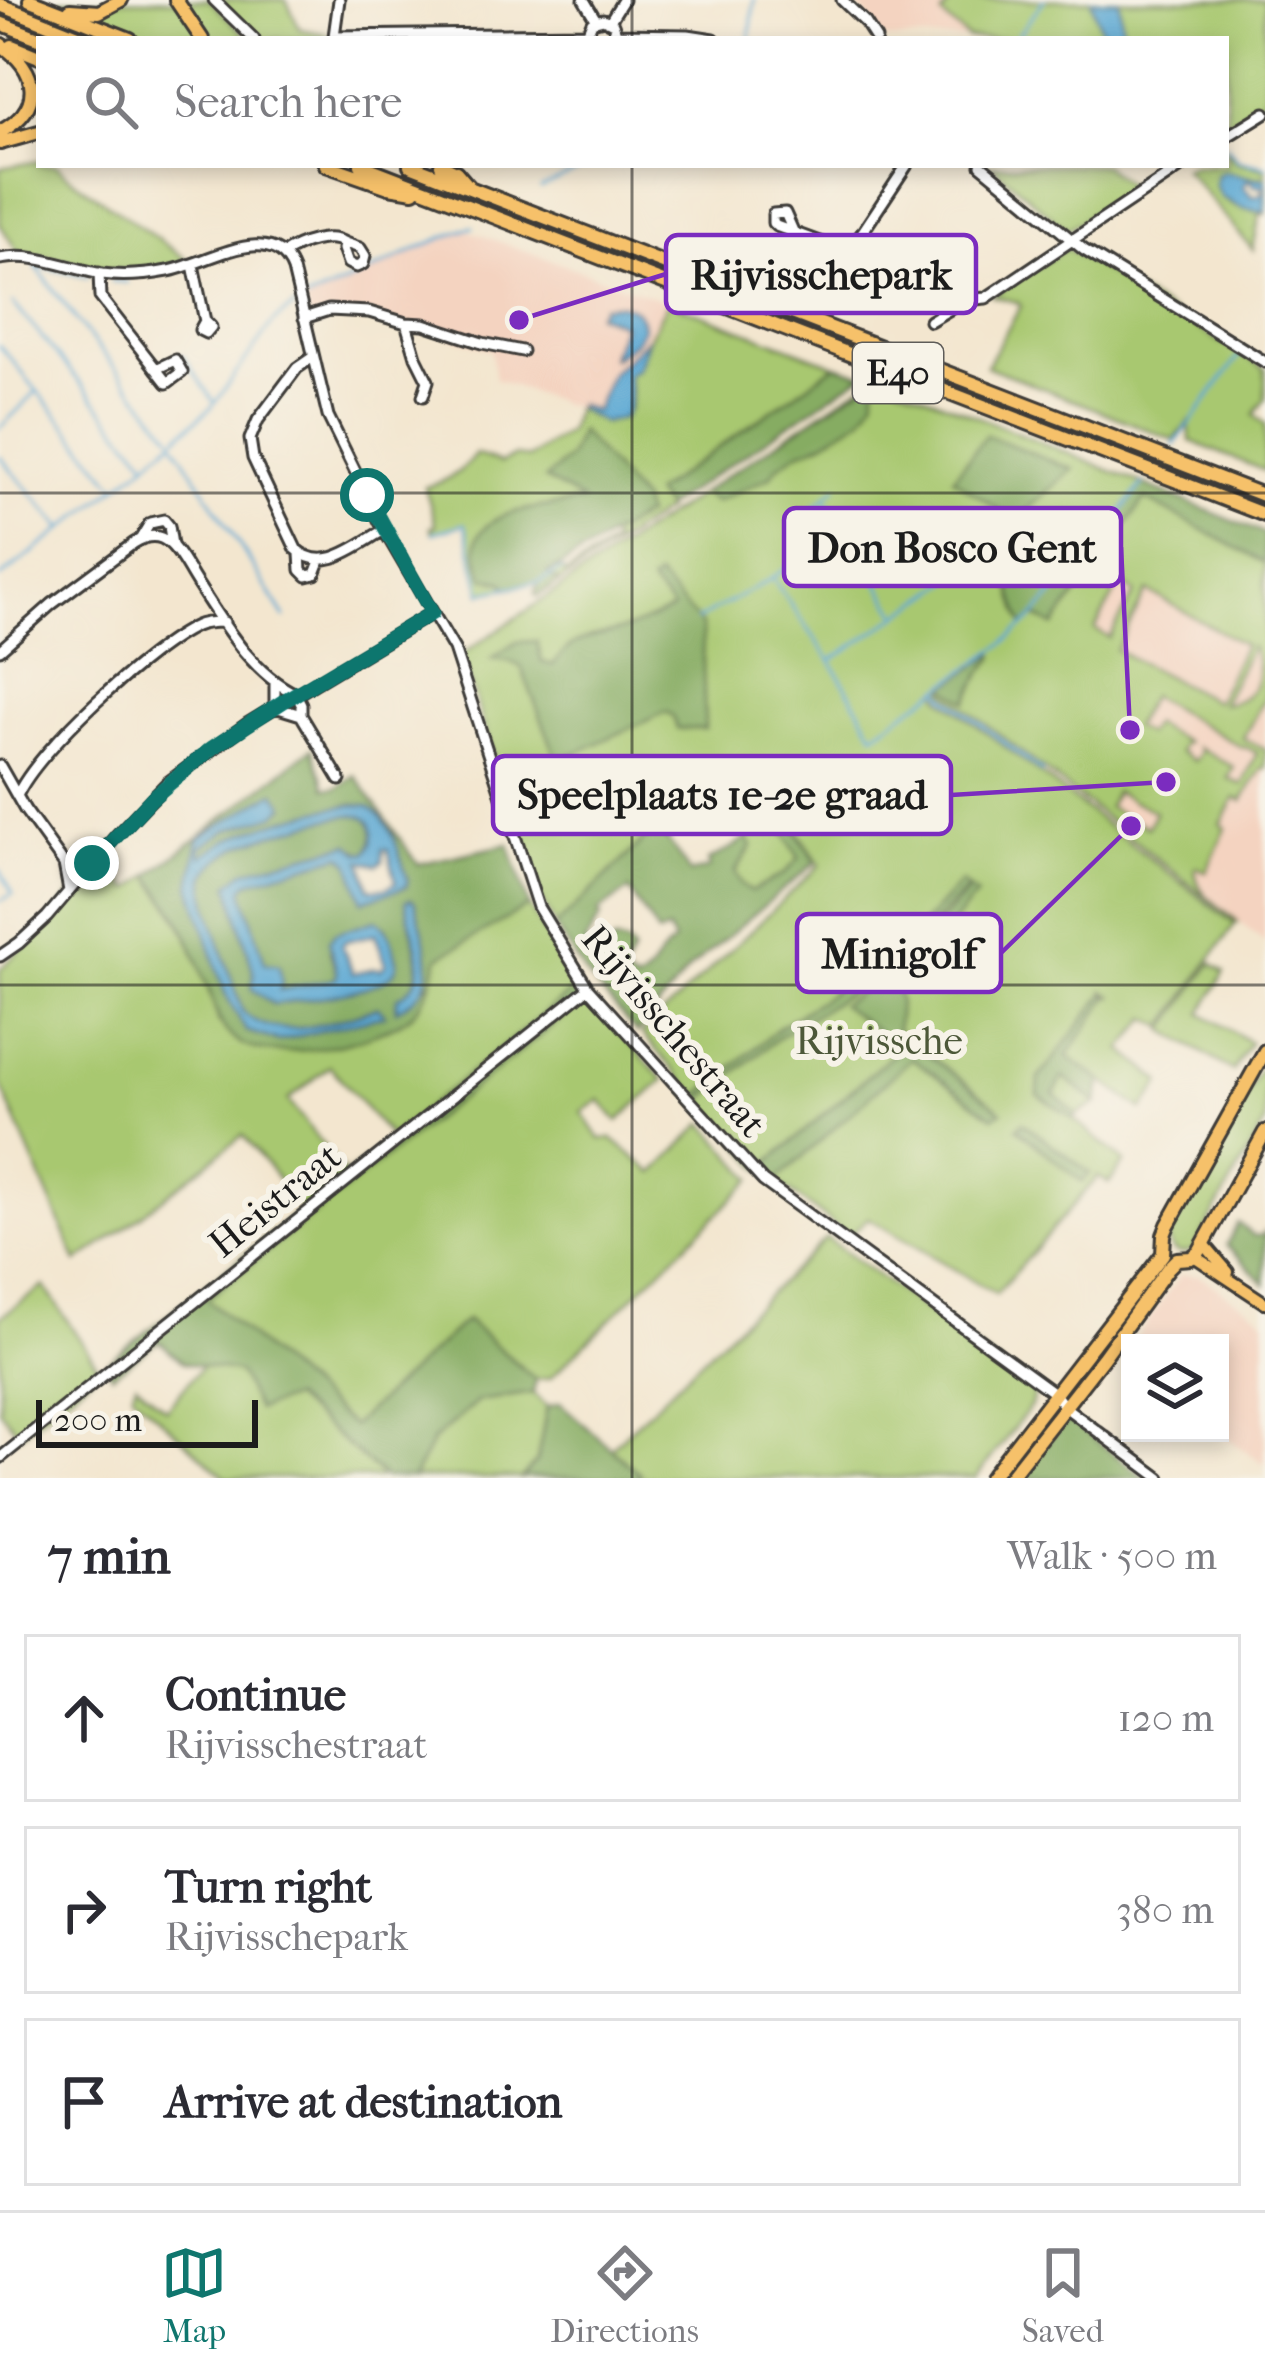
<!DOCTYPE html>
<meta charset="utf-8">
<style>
body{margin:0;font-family:"IM FELL French Canon",serif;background:#f7f7f7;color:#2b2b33}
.controls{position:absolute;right:36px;bottom:36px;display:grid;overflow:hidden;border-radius:0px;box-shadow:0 6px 18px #0003}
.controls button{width:108px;height:108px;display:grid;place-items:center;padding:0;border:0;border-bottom:3px solid #e1e1e2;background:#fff;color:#2b2b33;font:60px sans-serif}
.scale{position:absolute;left:36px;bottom:30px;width:222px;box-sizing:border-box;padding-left:12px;border:6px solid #1c1c1c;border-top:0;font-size:33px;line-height:42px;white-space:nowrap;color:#1c1c1c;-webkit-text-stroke:9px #f7f3e8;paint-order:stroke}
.stop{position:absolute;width:36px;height:36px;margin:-27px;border:9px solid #0f766e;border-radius:50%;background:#fff}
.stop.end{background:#0f766e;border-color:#fff;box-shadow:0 3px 12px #0008}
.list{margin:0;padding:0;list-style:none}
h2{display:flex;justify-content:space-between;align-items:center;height:156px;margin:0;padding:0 48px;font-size:51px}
h2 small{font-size:39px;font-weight:400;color:#7c7c81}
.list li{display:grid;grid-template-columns:78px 1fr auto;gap:36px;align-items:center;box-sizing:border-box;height:168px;margin:0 24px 24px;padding:0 24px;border:3px solid #e1e1e2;border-radius:0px}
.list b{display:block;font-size:45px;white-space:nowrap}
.list p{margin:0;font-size:39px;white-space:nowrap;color:#7c7c81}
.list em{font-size:39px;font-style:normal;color:#7c7c81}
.icon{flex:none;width:66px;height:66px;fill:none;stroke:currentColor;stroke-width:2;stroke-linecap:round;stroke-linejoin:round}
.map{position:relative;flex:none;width:1265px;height:1478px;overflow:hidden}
.search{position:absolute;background:#fff;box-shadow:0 6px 18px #0003;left:36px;right:36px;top:36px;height:132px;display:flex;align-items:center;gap:30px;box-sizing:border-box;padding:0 42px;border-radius:0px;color:#7c7c81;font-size:45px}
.sheet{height:732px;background:#fff}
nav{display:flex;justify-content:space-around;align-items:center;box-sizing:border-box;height:168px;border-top:3px solid #e1e1e2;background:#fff;font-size:33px;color:#7c7c81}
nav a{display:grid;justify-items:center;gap:6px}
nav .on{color:#0f766e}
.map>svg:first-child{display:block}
</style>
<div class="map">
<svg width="1265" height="1478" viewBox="0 0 1265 1478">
<rect width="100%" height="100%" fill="#f7f3e8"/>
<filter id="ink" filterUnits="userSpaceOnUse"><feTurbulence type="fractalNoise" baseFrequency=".00833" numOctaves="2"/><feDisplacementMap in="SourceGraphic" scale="24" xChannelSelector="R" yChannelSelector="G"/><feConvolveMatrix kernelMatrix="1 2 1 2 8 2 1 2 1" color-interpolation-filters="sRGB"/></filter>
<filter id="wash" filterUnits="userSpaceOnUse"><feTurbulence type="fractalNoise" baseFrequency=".004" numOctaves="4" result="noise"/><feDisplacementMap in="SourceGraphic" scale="48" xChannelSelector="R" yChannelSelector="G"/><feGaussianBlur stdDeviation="2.7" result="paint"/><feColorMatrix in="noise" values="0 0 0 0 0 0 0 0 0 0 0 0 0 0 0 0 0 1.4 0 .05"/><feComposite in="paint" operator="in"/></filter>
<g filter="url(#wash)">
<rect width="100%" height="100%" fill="#f3e6cf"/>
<path fill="#f4d3c0" d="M852 0H952L943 15 968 39H883L866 14Z
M464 229 668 302 648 338 610 374 595 411 579 405 576 408 495 379 491 350 423 328H405L368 316 330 314 310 319 304 301 339 288 378 267Z
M1145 498 1265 563V942L939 688 1034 616 1054 626Z
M1180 1275H1198L1265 1319V1464L1220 1433V1343H1133Z"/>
<path fill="#a8c870" stroke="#627246" stroke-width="3" fill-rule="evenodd" d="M58 0H209L249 39H157Z
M217 0H286L300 29 331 35 330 39H257Z
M952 0H1265V97L1226 125V39H968L942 15Z
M1226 150 1237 162 1265 168V178L1239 177 1224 171 1216 188C1225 206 1246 210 1265 212V214H1260L1253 250 1184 169 1191 165H1226Z
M39 161V165H57L64 173 190 262C161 267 133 273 104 269 74 265 47 255 18 253L0 224V168Z
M991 165H1104L1130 187 1067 230Z
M1066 248 1265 369V399L1254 415 1265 424V471L1190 441 1189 422 1174 440 986 366 1021 306 1017 302 993 296Z
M668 302 836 365 654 493 666 510 560 582 545 574 560 568 566 574 613 543 609 535 645 515 580 432 569 457 584 501 559 506 496 581H502L508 588 482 593 465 524 433 533 431 527 436 525 425 487C449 481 460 473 476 454L500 463 515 456 529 458 568 431 576 408 591 417 629 410 631 393 627 374 638 368 648 338Z
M874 377H881L1143 484 1075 571 1034 616 1054 626 1145 498 1265 563V697L1243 738 1265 749V769L1262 768 1242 801 1235 798 1221 824 1226 828 1206 872 1197 867 1195 868C1196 898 1223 905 1239 923L940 688 937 690 943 699 1235 924 1164 1027 1148 1018 1122 1050 1162 1082 1143 1110 1067 1056 1109 996 1114 997 1104 991V994L1084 1020 1042 1093 1125 1162 1109 1183 1098 1177 996 1294 868 1218 849 1236 776 1181 764 1167 761 1169 642 1034 820 865 772 791 753 797 773 814 800 858 785 873 751 892 742 884 735 872 752 846 724 804 665 819 557 929 538 893 461 655ZM1120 584 1135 593 1109 638 1095 629ZM1147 591 1244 645 1216 702 1116 650ZM1251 647C1265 675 1255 701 1222 704ZM1150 696 1243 748 1245 747 1257 753 1242 785 1228 778 1234 767 1198 748 1200 752 1194 761 1179 752 1183 743H1187L1152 724 1146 734 1133 727ZM1115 792 1155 812 1148 827 1108 807Z
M103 857 130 890 150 875C157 890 168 901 176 915 193 944 209 990 219 1022L430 987 438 957 529 906 575 984 571 992 390 1137 330 1066 288 1100 346 1175 302 1209 243 1135 121 1231 77 1262 0 1083V969L39 932Z
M1212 963 1225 972 1202 1013 1250 1042 1233 1071 1165 1030Z
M587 998 664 1080 618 1121 600 1100 582 1112 600 1139 611 1138 654 1173 704 1123 753 1179 550 1378 536 1380 466 1320 352 1426 206 1299Z
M1265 1060V1123L1194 1249C1181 1257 1168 1253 1168 1236Z
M1062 1077 1097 1103 1077 1115 1054 1095Z
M826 1238 1033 1389 1034 1394 1031 1406 976 1478H636L639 1473 611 1448Z
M44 1286 100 1369 20 1435 0 1410V1317Z
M202 1366 239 1372 292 1398 381 1475 379 1478H226L132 1393 136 1383 166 1409Z
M533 1393 547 1407 537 1461 521 1478H413L433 1440 478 1401Z"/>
<path fill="#86ac62" stroke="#51643f" stroke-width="3" fill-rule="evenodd" d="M836 365 864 374 665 508 654 493Z
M872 380 877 382 874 400 862 418 822 443 799 452 778 466 770 477 715 502 701 493Z
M580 431 642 502 645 515C612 534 580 557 547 573L560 582 538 596 535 595 538 582 508 588 502 581 484 578C481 567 474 552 477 540 489 505 553 508 583 501L545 479 569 457Z
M986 435 1073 469 1018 518 1008 516 953 478Z
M1143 484 1265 534V563L1145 499 1054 626 1035 616 1024 626C1008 588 1003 563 1006 522L1028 531 1033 541 1059 554 1075 571Z
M657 577 702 625 705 729H677L673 716 666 712 558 761 521 667 509 661 491 659 517 642 537 641 542 662 553 665C575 635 587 640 619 631 637 626 656 617 673 609L650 583Z
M994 653V659C979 672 976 685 967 702L945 687Z
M312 748 326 788H337L355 775 418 864 509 844 529 906 439 957C433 977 427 1001 411 1015 380 1041 266 1068 234 1039 218 1026 216 1008 209 990 199 966 190 936 176 913 167 900 157 889 150 875ZM275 792 285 807 275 815 227 830 201 847 202 857C245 827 302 813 354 804L392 832 406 887 363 900 350 862 342 855 248 882 242 890 265 964 279 990 283 991 336 979 337 974 330 952 335 933 386 927 397 960 368 986 272 1004 253 988 254 974 229 885 245 871 349 844 366 854C378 839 376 814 353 815 334 815 253 838 237 847 228 853 206 867 205 879 202 900 235 987 243 1012 250 1019 257 1025 268 1028 295 1035 350 1017 377 1007L384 1015 279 1041 246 1031 191 886 199 838ZM411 899 415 902 422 932 427 985 411 991C431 955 402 931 411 899Z
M769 792 816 862 690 968 637 1033 586 975 555 927 665 819 693 812 695 821 680 826 667 839 690 873 710 868 708 861 747 839 752 846 735 872 742 884 751 892 785 873 799 858 773 814 751 797ZM629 890 658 934 668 930 674 942C654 956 655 972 636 983L628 978 624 971 633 952 627 944 616 941 607 948 605 956 584 944 601 916 598 912Z
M961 882 968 888 881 973 780 1036 699 1102 696 1097 781 1026 831 993 872 958 923 923Z
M970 890 977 895 939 938 959 967 956 974C939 979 927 966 913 959L897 980 899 1001 897 1031 1002 1111 993 1117 912 1058 776 1181 761 1169 900 1048 841 1005C891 973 930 933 970 890Z
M575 984 587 998 207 1299 352 1426 466 1320 536 1380 533 1393 478 1401 433 1440 413 1478H385L292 1398 257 1410 238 1372 184 1363 159 1341 112 1375 104 1365 346 1175 571 992Z
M1104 994 1109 996 1067 1056 1102 1081 1097 1103 1063 1077 1054 1094 1077 1115 1074 1119 1038 1095 1039 1078Z
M1022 1122 1090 1173 1082 1182 1017 1128Z
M1238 1223 1254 1236 1263 1235 1265 1231V1284L1227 1245Z
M560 1403 640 1474 636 1478H521L537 1461 547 1407Z
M1070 1421 1146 1478H1020L1056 1431Z"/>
<path fill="#5aa7d3" stroke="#3b6278" stroke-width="3" fill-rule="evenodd" d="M1091 0H1119L1124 39H1105Z
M1224 171C1238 173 1250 180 1265 178V187L1255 186 1249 180 1243 186 1252 196H1258L1265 190V212L1242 208 1221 197 1215 185 1217 174Z
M616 304C633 306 642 310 643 328L636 341 613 358 611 357 623 324 597 314 603 306Z
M648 338 638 368 627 375C630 391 633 404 623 418L603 423 576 408 578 405 595 411 610 374Z
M275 792 285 806 275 815 227 830 201 847 202 856C210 852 218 845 226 841 246 829 351 797 370 807 392 819 401 859 408 881L406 887 363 901 350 862 342 855 248 882 243 890 265 963 279 965 282 980 280 990 335 979 337 974 329 941 335 933 376 920C389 928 392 939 395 953 397 960 399 965 394 972 381 992 297 1001 273 1004L252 989 254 974 229 884 244 871 350 844 360 852 366 853C379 839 376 814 352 815 335 815 252 839 237 847 228 853 206 867 205 879 202 900 235 986 243 1012 277 1045 338 1021 378 1007L385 1015 279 1041 246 1031 225 993 191 886 199 838ZM383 849 388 850 396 882 386 888 370 889 362 861 378 865 383 861ZM375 934 386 964 380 970 376 968 353 973 342 946 346 941Z
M411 899 415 902C425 945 447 987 396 1010L397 998C439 976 409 936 406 901Z"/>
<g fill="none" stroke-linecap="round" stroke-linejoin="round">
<path stroke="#5aa7d3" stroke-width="3" d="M750 39 754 0
M1015 39 1044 0
M1226 145 1238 160 1265 166
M541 188 591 165
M88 277 35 265 91 339 172 436
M111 281 127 282
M306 300C363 279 415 245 473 227
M13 303 147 462
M0 346 116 486
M182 355 215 403
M0 428 37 391
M174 442 285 617
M1174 445 1240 355
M0 457 62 528
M837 487 797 523 801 558 772 578 831 661 874 734 1002 645 1031 620 1075 571 1143 484
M826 499 897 613
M433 533 465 524 482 593 539 582 562 570
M0 578 136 472 212 407 273 322 295 306
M697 620 771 579
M832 660 1004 545
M940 689 946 697 1042 772
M0 870 13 894 0 901"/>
</g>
</g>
<g filter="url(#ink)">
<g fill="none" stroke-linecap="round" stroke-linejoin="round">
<defs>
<path id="minor" d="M214 0 254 39
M584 0 596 20
M842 0 865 22 876 39
M610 21 623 0
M587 34 592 22 603 19 613 24 617 36
M617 34 688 35 714 39
M334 36 587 33
M334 36 339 0
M1226 137 1265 113
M981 165 1084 250 1265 362
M793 231 785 213 773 214V223L776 226 836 248 854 245 907 165
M345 243 360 248 365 256 363 264 356 267 348 263 343 249Z
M283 254C300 243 328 233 345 243
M0 259C35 252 67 268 102 274 123 277 146 275 168 271 205 265 273 218 293 270L328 416 384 530 454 649 538 907 588 988 763 1181 1055 1394 1065 1407 1160 1478
M193 265 205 321 200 330 206 333 211 327 205 321
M99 273 100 297 167 383 182 372 175 360 156 369
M304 318 329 310 369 312 406 323 424 324 482 343 522 351
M930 321 965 300 986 298 1184 165
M406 323 416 357 428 381 423 396
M313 357 297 368 258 420 250 439 253 458 296 549C324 575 357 545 384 530
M141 538 150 523 164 520 169 526 172 545
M300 554 301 570 307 576 315 574 320 561
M0 650 52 604 134 543C145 536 158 533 169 543 180 552 188 570 196 582 222 622 252 674 296 694L301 704V715L340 780
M275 684V707L301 715
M0 766 25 810 64 864 69 891
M17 796C37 750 150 647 196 626 204 622 215 622 224 622
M0 956 19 943 47 917 116 836 167 783 247 724 432 613
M0 1458 588 988"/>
<path id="major" d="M1204 1244 1228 1272
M1194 1256 1265 1303"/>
<path id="highway" d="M30 0 130 39
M176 0 202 39
M0 5 86 39
M70 10 99 12 121 0
M0 23 41 39
M0 44C39 70 45 108 0 132
M12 46 39 57
M0 143 39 132
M326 165 389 187 414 191
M361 165 1265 515
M410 165 1265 496
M441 165 456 172 469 187
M990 1478 1163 1254 1164 1235 1168 1225 1265 1051
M1009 1478 1103 1358 1168 1268 1177 1259 1191 1258 1199 1252 1265 1132"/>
</defs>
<use href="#minor" stroke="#3c3a37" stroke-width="15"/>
<use href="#major" stroke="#3c3a37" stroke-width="16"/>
<use href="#highway" stroke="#3c3a37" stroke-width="18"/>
<use href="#minor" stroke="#fff" stroke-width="9"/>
<use href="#major" stroke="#f6c16b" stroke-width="10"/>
<use href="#highway" stroke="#f6c16b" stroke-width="12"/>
</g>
</g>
<g fill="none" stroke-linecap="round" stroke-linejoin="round" filter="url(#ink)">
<path stroke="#0f766e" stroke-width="15" d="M92 863 151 799 212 748 287 699 432 613 367 495"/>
</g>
<path fill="none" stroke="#1c1c1c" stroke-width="3" stroke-opacity="0.55" d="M632 0V39M632 165V1478M0 493H1265M0 985H1265"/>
<g text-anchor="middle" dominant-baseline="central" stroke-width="12" stroke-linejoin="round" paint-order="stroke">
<rect fill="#f7f3e8" stroke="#5e5c59" stroke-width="3" x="853" y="343" width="90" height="60" rx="9"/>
<g font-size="36" font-weight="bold" fill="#1c1c1c">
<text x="898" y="373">E40</text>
</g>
<g font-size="39" fill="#1c1c1c" stroke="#f7f3e8">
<text transform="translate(674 1031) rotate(50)">Rijvisschestraat</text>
<text transform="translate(275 1200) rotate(-39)">Heistraat</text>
</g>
<g font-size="39" fill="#4d5839" stroke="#f7f3e8">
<text x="879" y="1041">Rijvissche</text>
</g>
</g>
<path fill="none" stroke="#7b2cbf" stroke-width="4.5" d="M519 320L666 274M1130 730L1121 547M1166 782L951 795M1131 826L1001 953"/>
<g fill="#7b2cbf" stroke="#f7f3e8" stroke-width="4.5">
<circle cx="519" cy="320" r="12"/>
<circle cx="1130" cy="730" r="12"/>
<circle cx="1166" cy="782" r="12"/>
<circle cx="1131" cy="826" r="12"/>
</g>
<g fill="#f7f3e8" stroke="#7b2cbf" stroke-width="4.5">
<rect x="666" y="235" width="310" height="78" rx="12"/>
<rect x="784" y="508" width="337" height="78" rx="12"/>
<rect x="493" y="756" width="458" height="78" rx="12"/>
<rect x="797" y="914" width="204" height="78" rx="12"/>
</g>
<g font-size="42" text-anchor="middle" font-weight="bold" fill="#1c1c1c">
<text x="821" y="289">Rijvisschepark</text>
<text x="952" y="562">Don Bosco Gent</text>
<text x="722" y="809">Speelplaats 1e-2e graad</text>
<text x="899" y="968">Minigolf</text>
</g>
</svg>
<div class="controls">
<button><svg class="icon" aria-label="layers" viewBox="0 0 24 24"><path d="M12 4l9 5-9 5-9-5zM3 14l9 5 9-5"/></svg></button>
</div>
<div class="scale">200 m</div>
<div class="stop" style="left:367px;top:495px"></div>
<div class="stop end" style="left:92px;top:863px"></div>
<div class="search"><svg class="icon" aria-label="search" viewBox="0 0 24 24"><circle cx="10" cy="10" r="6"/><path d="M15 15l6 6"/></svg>Search here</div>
</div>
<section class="sheet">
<h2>7 min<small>Walk · 500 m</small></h2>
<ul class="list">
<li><svg class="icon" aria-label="ahead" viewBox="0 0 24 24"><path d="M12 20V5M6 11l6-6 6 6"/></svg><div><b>Continue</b><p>Rijvisschestraat</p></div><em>120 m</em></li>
<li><svg class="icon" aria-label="right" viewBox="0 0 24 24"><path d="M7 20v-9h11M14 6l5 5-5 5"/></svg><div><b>Turn right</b><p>Rijvisschepark</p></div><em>380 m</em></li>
<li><svg class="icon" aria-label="arrive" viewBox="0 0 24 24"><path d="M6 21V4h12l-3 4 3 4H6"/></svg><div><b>Arrive at destination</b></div></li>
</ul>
</section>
<nav>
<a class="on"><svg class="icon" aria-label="map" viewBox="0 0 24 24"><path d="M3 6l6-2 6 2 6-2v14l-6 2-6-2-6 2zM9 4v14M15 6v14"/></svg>Map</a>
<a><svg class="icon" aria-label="directions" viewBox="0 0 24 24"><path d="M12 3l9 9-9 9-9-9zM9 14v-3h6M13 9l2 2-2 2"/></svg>Directions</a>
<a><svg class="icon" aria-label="saved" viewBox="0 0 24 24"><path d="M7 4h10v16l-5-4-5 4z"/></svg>Saved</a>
</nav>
